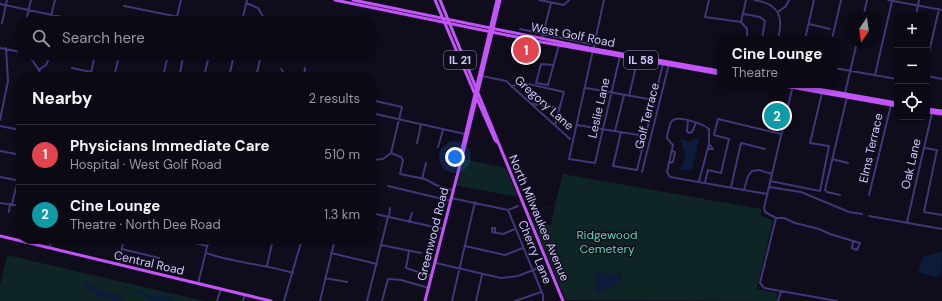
<!DOCTYPE html>
<meta charset="utf-8">
<style>
body{margin:0;font-family:"DM Sans",sans-serif;background:#14121d;color:#f1f3f6}
.controls{position:absolute;right:12px;top:12px;display:grid;overflow:hidden;border-radius:8px;box-shadow:0 1px 3px #0004}
.controls button{width:36px;height:36px;display:grid;place-items:center;padding:0;border:0;border-bottom:1px solid #2b2a34;background:#0b0914;color:#f1f3f6;font:20px sans-serif}
.compass{position:absolute;left:846px;top:12px;width:36px;height:36px;border-radius:50%;background:#0b0914;box-shadow:0 1px 3px #0004;rotate:193deg}
.you{position:absolute;left:455px;top:157px;width:14px;height:14px;margin:-10px;border:3px solid #fff;border-radius:50%;background:#1a73e8;box-shadow:0 0 0 6px #1a73e833}
.badge{display:grid;place-items:center;width:26px;height:26px;border-radius:50%;background:#0ac6e7;color:#fff;font-size:13px;font-weight:700}
.pin{position:absolute;translate:-50% -50%;border:2px solid #fff;box-shadow:0 1px 4px #0006}
.popup{position:absolute;left:717px;top:36px;width:120px;height:52px;box-sizing:border-box;display:grid;place-content:center;border-radius:8px;background:#0b0914;filter:drop-shadow(0 1px 3px #0005);font-size:13px;white-space:nowrap;color:#9a9aa0}
.popup b{font-size:15px;color:#f1f3f6}
.popup::after{content:'';position:absolute;left:50%;top:100%;margin-left:-8px;border:8px solid transparent;border-top-color:#0b0914}
.list{margin:0;padding:0;list-style:none}
h2{display:flex;justify-content:space-between;align-items:center;height:52px;margin:0;padding:0 16px;font-size:17px}
h2 small{font-size:13px;font-weight:400;color:#9a9aa0}
.list li{display:grid;grid-template-columns:26px 1fr auto;gap:12px;align-items:center;box-sizing:border-box;height:60px;padding:0 16px;border-top:1px solid #2b2a34}
.list b{display:block;font-size:15px;white-space:nowrap}
.list p{margin:0;font-size:13px;white-space:nowrap;color:#9a9aa0}
.list em{font-size:13px;font-style:normal;color:#9a9aa0}
.icon{flex:none;width:22px;height:22px;fill:none;stroke:currentColor;stroke-width:2;stroke-linecap:round;stroke-linejoin:round}
.map{position:relative;flex:none;width:942px;height:301px;overflow:hidden}
.search{position:absolute;background:#0b0914;box-shadow:0 1px 3px #0004;left:16px;top:16px;width:360px;height:44px;display:flex;align-items:center;gap:10px;box-sizing:border-box;padding:0 14px;border-radius:16px;color:#9a9aa0;font-size:15px}
.panel{position:absolute;background:#0b0914;box-shadow:0 1px 3px #0004;left:16px;top:72px;width:360px;height:172px;border-radius:16px}
.map>svg:first-child{display:block}
</style>
<div class="map">
<svg width="942" height="301" viewBox="0 0 942 301">
<rect width="100%" height="100%" fill="#0f0c1b"/>
<path fill="#0f2424" d="M463 159 506 168 518 197 455 185Z
M563 174 761 209V216L773 220 757 289 777 293V301L566 300 533 223 551 225 555 205 534 213 533 220 530 213 555 204Z
M7 255 204 301H0V286Z"/>
<path fill="#0c1b39" d="M695 138 699 139 693 168 689 171 678 169 679 167 683 166 685 153 680 139 691 142Z
M942 251 941 276 937 277 919 272 918 270 923 257Z
M596 271 611 275 620 273 622 274V278L611 288 604 289 597 293 595 290Z
M86 284 106 293 119 295 122 301H112L109 296 98 297 94 292 86 288 84 285Z
M143 291C154 301 166 291 175 300L152 301 141 294H134V292Z"/>
<g fill="none" stroke-linecap="round" stroke-linejoin="round">
<path stroke="#3e3878" stroke-width="2" d="M539 0 564 5 569 0
M604 0 569 159 595 163 620 56
M709 0 705 17 741 22
M754 0C779 4 784 16 778 39
M888 0 942 10
M246 3 258 8 266 21
M0 4 81 21
M124 6 199 21
M778 12 786 6 789 0
M744 14 760 17 765 21 762 39
M916 15 919 0
M863 18 867 0
M26 21 31 0
M50 21 55 0
M176 21 181 0
M242 21 247 0
M741 22 746 0
M741 22 747 29V39
M2 23 7 0
M809 24 830 29
M520 29 590 44
M542 38 551 3
M805 39 814 0
M832 39 841 0
M0 48 21 52
M25 55 32 60 39 70
M180 55 183 57 180 73 182 77
M139 58 143 55
M927 61 939 9
M553 65 541 64 536 83 548 85 559 45
M72 68 91 72
M834 68 897 79
M281 69 287 77
M204 75 213 77
M875 75 892 1
M482 76 506 81 570 139
M927 76 942 79
M41 77 39 70 46 65 49 58
M90 77 95 55
M114 77 119 56 117 55
M138 77V74
M163 77 168 55
M204 77 209 55
M229 77 234 55
M256 77 261 55
M304 77 305 68
M793 85 764 208 765 212 776 218 760 283 764 288 837 301
M512 87 520 82 564 92 555 125
M586 88 654 100
M845 93 857 42
M629 96 638 58
M371 100 402 107 391 153 383 159 371 160
M896 102 897 96
M533 104 559 108
M371 113 465 134
M0 120 8 81 6 48
M688 121 687 131 689 133 692 132 696 123
M577 125 645 136
M0 126 21 130
M615 131 624 95
M621 132 613 166 637 170 663 64
M417 143 421 125
M438 147 443 130
M925 148 937 150 924 212 942 215
M371 149V152
M707 149H713L709 144
M0 151 21 155
M391 153 401 157 403 160 400 174 425 179 440 187 453 190
M832 159 848 163
M669 163 673 162 675 152 672 151
M642 172 669 64
M0 177 21 181
M422 179 426 163
M699 181 709 144V129C703 124 681 116 673 120 670 122 670 125 669 128 668 131 667 135 667 138 668 140 671 143 673 145L667 172 670 177 767 194
M770 181 820 191 829 146 810 143 822 93
M705 182 708 170 721 173 729 139 714 135 718 119 781 134
M371 185 373 188 371 190
M388 186 451 201
M731 187 741 143 765 149
M769 187 801 192 849 212 862 214
M744 190 748 176 752 171 759 170 772 174
M840 195 827 192 825 190 847 97
M869 195 891 105
M451 198 508 210 518 206
M0 203 21 206
M12 204 18 180
M508 210 543 295V301
M9 212 10 204
M371 213 443 229
M869 216 942 229
M389 217 390 208
M776 218H784L795 223 819 229 830 234 853 241 852 248 857 250 860 243 853 241
M409 222 412 213
M907 222 932 113
M495 232V228H492V232L503 234 515 229
M179 239 207 246
M258 239 272 243
M381 245 421 253
M465 246 505 255 523 248
M50 248 51 239
M122 249 159 258
M409 251 406 268 431 276
M206 253C234 263 264 264 293 273
M331 253 377 264
M436 263 501 278 518 276 543 266
M118 265 124 239
M267 266 273 239
M325 278 347 282
M198 284 209 239
M217 301 221 289
M243 301 245 295
M284 301 302 239
M320 301 335 239
M367 301 388 217
M382 301 388 279 401 280 429 288
M452 301 475 202
M476 301 482 275
M515 301 541 292
M778 301 781 291"/>
<path stroke="#c254f8" stroke-width="3" d="M335 0 536 41 720 74
M353 0 589 48 720 71
M435 0 474 92
M440 0 563 301
M779 85 897 106
M795 85 897 103
M477 99 495 140 497 142
M927 109 942 111
M927 112 942 114
M459 162 497 0
M0 236 271 301
M425 301 466 141 500 0"/>
</g>
<g text-anchor="middle" dominant-baseline="central" stroke-width="3" stroke-linejoin="round" paint-order="stroke">
<g fill="#0f0c1b" stroke="#9690b9" stroke-width="1">
<rect x="444" y="51" width="32" height="18" rx="3"/>
<rect x="624" y="51" width="34" height="18" rx="3"/>
</g>
<g font-size="11" font-weight="bold" fill="#d0c8fd">
<text x="460" y="60">IL 21</text>
<text x="641" y="60">IL 58</text>
</g>
<g font-size="12" fill="#d0c8fd" stroke="#0f0c1b">
<text transform="translate(573 35) rotate(11)">West Golf Road</text>
<text transform="translate(544 103) rotate(42)">Gregory Lane</text>
<text transform="translate(599 108) rotate(-77)">Leslie Lane</text>
<text transform="translate(647 116) rotate(-76)">Golf Terrace</text>
<text transform="translate(871 148) rotate(-77)">Elms Terrace</text>
<text transform="translate(911 164) rotate(-77)">Oak Lane</text>
<text transform="translate(539 218) rotate(67)">North Milwaukee Avenue</text>
<text transform="translate(433 234) rotate(-76)">Greenwood Road</text>
<text transform="translate(535 252) rotate(67)">Cherry Lane</text>
<text transform="translate(149 263) rotate(13)">Central Road</text>
</g>
<g font-size="12" fill="#58d8be" stroke="#0f0c1b">
<text x="607" y="235">Ridgewood<tspan x="607" dy="14">Cemetery</tspan></text>
</g>
</g>
</svg>
<div class="controls">
<button>+</button>
<button>−</button>
<button><svg class="icon" aria-label="locate" viewBox="0 0 24 24"><circle cx="12" cy="12" r="6"/><path d="M12 2v4M12 18v4M2 12h4M18 12h4"/></svg></button>
</div>
<svg class="compass" viewBox="-18 -18 36 36"><path d="M0-13l5 13h-10z" fill="#e53935"/><path d="M0 13l5-13h-10z" fill="#9a9aa0"/></svg>
<div class="you"></div>
<div class="pin badge" style="left:526px;top:50px;background:#e0444e">1</div>
<div class="pin badge" style="left:777px;top:116px;background:#0f9aa8">2</div>
<div class="popup"><b>Cine Lounge</b>Theatre</div>
<div class="search"><svg class="icon" aria-label="search" viewBox="0 0 24 24"><circle cx="10" cy="10" r="6"/><path d="M15 15l6 6"/></svg>Search here</div>
<section class="panel">
<h2>Nearby<small>2 results</small></h2>
<ul class="list">
<li><span class="badge" style="background:#e0444e">1</span><div><b>Physicians Immediate Care</b><p>Hospital · West Golf Road</p></div><em>510 m</em></li>
<li><span class="badge" style="background:#0f9aa8">2</span><div><b>Cine Lounge</b><p>Theatre · North Dee Road</p></div><em>1.3 km</em></li>
</ul>
</section>
</div>
